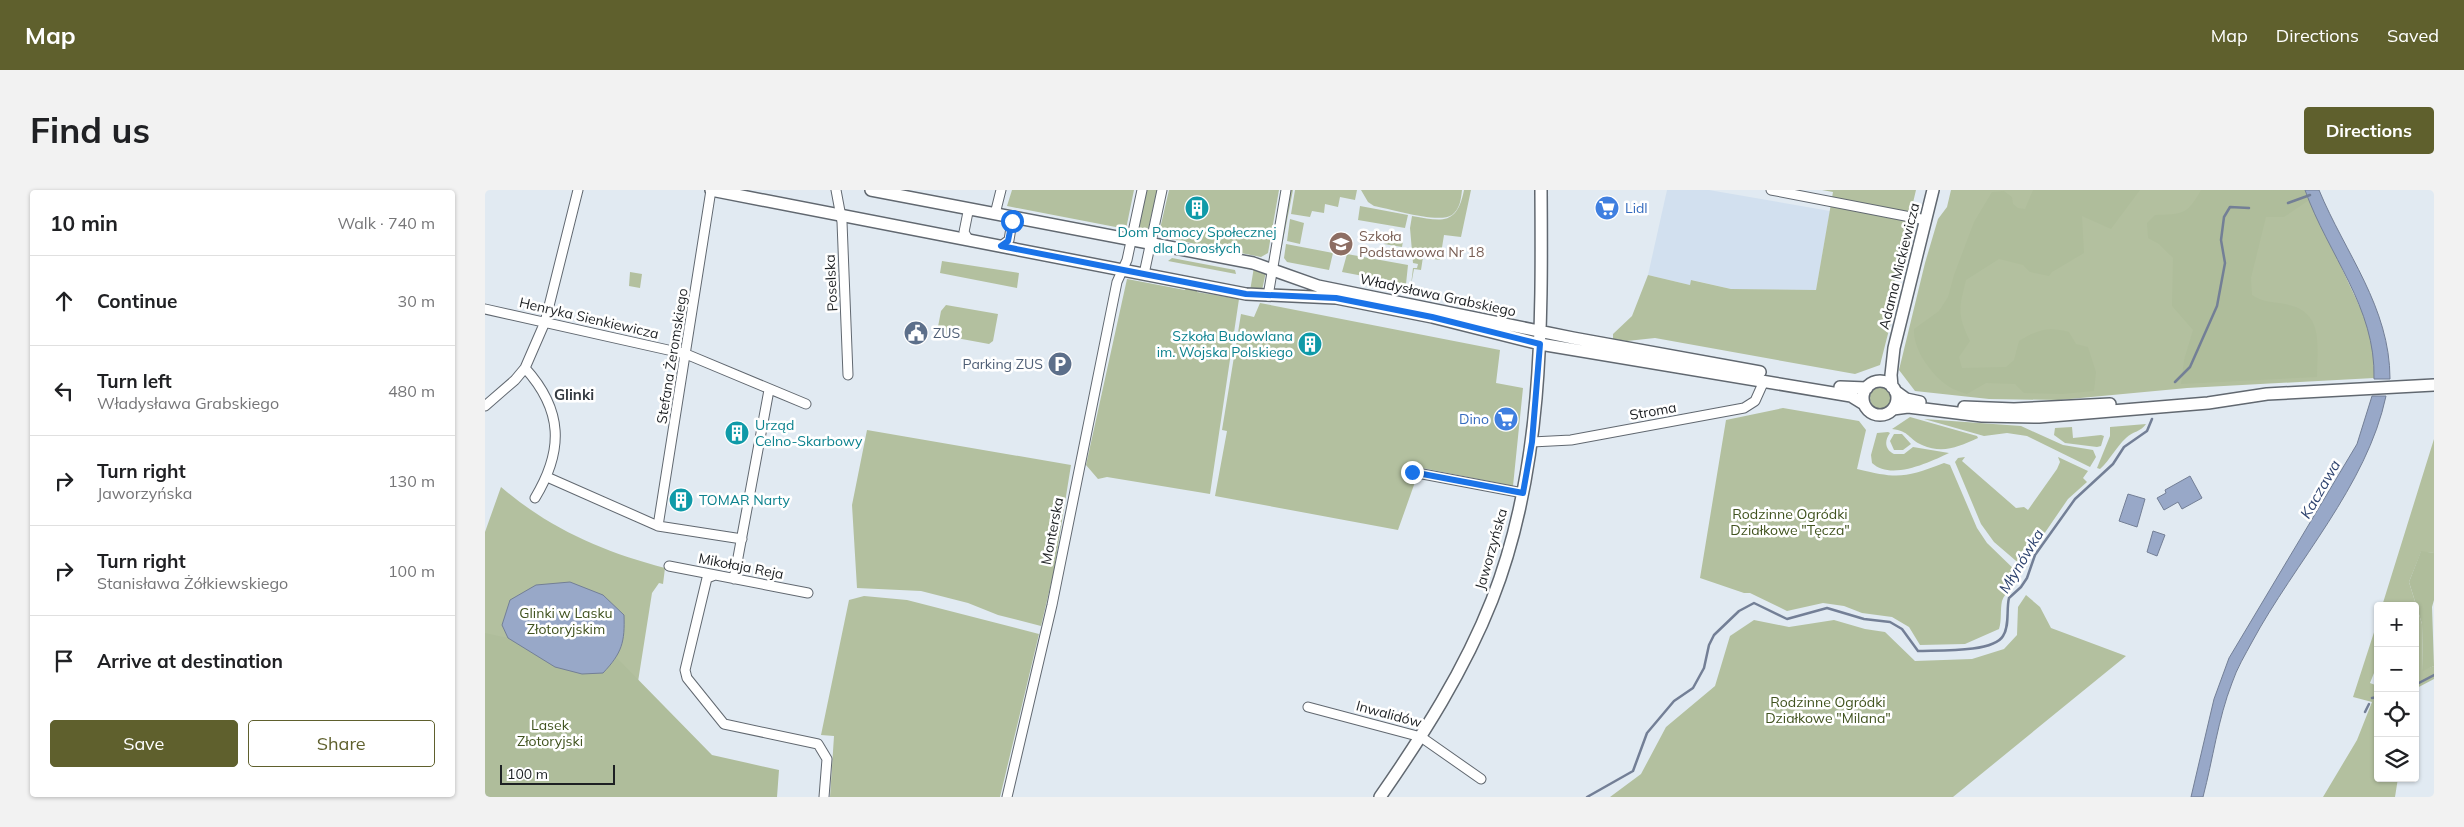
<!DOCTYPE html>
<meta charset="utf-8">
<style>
body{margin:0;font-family:Mulish,sans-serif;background:#f2f2f2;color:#202124}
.controls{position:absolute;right:15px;bottom:15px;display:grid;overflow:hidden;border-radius:5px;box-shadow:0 1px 4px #0004}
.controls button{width:45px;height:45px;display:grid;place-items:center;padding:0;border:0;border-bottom:1px solid #e0e0e0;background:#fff;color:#202124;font:25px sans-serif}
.scale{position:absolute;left:15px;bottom:12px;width:115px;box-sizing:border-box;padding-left:5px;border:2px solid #1d2023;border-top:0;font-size:14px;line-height:18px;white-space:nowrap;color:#1d2023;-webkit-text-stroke:4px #fff;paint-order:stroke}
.stop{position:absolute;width:15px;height:15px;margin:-11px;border:4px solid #1a73e8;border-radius:50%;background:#fff}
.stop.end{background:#1a73e8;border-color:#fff;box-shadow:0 1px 5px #0008}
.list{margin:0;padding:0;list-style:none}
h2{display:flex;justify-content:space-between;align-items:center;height:65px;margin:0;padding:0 20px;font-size:21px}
h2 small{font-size:16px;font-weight:400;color:#757577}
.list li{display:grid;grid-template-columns:32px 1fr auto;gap:15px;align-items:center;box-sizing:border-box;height:90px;padding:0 20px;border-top:1px solid #e0e0e0}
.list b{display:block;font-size:19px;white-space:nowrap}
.list p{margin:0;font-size:16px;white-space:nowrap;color:#757577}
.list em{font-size:16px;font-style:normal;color:#757577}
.actions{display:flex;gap:10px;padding:15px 20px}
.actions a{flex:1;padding:11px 0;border:1px solid #5f602d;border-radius:5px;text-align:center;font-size:18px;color:#5f602d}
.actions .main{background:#5f602d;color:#fff}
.icon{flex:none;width:28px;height:28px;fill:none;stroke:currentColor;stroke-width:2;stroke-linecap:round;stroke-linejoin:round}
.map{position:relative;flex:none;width:1949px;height:607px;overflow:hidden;border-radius:5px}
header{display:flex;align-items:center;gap:30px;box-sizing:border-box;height:70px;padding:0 25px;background:#5f602d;color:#fff}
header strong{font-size:24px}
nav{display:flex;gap:28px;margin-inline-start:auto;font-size:18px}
.intro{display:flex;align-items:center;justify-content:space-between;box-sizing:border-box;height:120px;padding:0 30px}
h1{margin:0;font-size:35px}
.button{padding:12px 22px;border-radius:5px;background:#5f602d;color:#fff;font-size:18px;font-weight:700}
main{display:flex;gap:30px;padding:0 30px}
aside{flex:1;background:#fff;border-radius:5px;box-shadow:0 1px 4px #0004}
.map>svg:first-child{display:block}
</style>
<header>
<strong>Map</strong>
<nav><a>Map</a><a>Directions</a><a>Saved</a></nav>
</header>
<div class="intro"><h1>Find us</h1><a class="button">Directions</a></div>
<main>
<aside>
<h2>10 min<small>Walk · 740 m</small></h2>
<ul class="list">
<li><svg class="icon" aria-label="ahead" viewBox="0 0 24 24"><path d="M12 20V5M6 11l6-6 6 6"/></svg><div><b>Continue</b></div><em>30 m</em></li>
<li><svg class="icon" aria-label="left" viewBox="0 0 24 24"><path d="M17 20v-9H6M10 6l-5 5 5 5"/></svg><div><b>Turn left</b><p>Władysława Grabskiego</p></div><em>480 m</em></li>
<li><svg class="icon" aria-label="right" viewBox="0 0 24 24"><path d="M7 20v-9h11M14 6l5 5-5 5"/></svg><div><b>Turn right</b><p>Jaworzyńska</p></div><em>130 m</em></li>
<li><svg class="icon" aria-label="right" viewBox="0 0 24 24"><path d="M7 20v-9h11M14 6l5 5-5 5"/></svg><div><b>Turn right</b><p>Stanisława Żółkiewskiego</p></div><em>100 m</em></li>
<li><svg class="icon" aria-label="arrive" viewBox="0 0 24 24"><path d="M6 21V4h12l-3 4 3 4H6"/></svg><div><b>Arrive at destination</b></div></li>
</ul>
<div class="actions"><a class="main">Save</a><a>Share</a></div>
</aside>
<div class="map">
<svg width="1949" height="607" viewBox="0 0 1949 607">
<rect width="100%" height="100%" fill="#e1eaf2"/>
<path fill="#d2e0ef" d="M1182 0H1224L1345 21 1331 100 1246 99 1207 90 1205 95 1163 85Z"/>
<path fill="#b3c09f" d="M527 0H649L641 39 522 16Z
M660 0H672L662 45 651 43Z
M684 0H794L783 63 776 67 676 47 674 43Z
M805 0H808L795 66Z
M810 0H872L870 10 855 7 853 17 840 14 839 23 827 21 825 27 806 24Z
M876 0H977C976 9 975 19 967 25 954 34 906 19 889 16L883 12Z
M979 0H986L976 47 959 45 955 70 938 67 936 80 929 79 926 95 928 78H932L933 74 928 73 925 38 927 26C957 31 972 36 979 0Z
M1337 0H1431L1409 93 1406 132 1395 175 1370 184 1170 148 1142 151 1128 149V144L1147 126 1163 85 1205 95 1206 90 1246 99 1331 100 1348 2Z
M1466 0H1820L1881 130 1889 163V188L1702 198 1574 210 1504 209 1430 201 1414 180 1440 73 1453 29 1462 17Z
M875 16 923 25 920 38 873 30Z
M805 29 819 33 815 54 802 51Z
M904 49 918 51 917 57 899 54Z
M801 54 848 63 844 80 802 72 799 68Z
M862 64 923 75 921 94 857 82Z
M687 68 750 80 751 84 683 71Z
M457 71 534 83 532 98 455 83Z
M769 77 781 82 777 100 765 101Z
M145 82 157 84 155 98 144 96Z
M642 89 700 100 701 98 712 99V102L754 109 725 304 622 287 613 289 601 275Z
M775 113 1015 160 1011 193 1038 198 1028 296 922 275 920 288 930 292 913 340 730 306 742 241 737 240 756 124 769 127Z
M461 115 513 124 508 151 504 154 455 145 452 142 456 121Z
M1385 208a11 11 0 1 1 22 0a11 11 0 1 1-22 0Z
M1298 218 1374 231 1381 240 1372 279C1413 289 1420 288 1459 273L1465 275 1492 338 1502 353 1534 384C1531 397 1520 401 1517 411 1515 420 1517 430 1514 439L1480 454 1435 455 1424 437 1407 427 1377 423 1359 416 1338 413 1302 421 1265 403H1259L1215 388 1241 230Z
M1425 227 1492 246 1493 248C1473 257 1458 264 1437 255 1423 249 1425 241 1407 239Z
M1439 229 1536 236 1578 255 1608 260 1611 267 1605 277 1542 246 1522 243 1499 246Z
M1661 234C1656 242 1648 241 1641 248 1631 257 1625 270 1615 279L1612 278 1625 246V237Z
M1587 237 1588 248 1616 245 1619 246 1616 256 1612 257 1580 253 1569 245 1570 238Z
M382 240 586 275 569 381 556 436 513 425 483 413 436 401 372 398 367 315Z
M1403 242 1405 243C1399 251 1400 260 1409 264H1419L1428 257 1464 263C1445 272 1406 291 1387 273L1386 265 1392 243Z
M1409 244H1417L1426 254 1418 260H1409L1405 251Z
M1949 249V363L1936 362 1924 392 1937 434 1938 480 1949 476V489L1930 499V416H1897Z
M1480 267 1477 271 1531 318 1539 317 1543 320 1572 279 1575 272 1573 267 1603 281 1598 288 1602 292 1583 309 1537 376 1509 352 1496 334 1470 272 1473 268Z
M16 297C65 339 119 362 180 378L178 394 174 393 167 403 152 498 0 550V342Z
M1541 405 1555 417 1566 438 1641 466 1468 607H1125L1156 584 1181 537 1230 496 1245 446 1269 430 1304 437 1349 430 1380 439 1400 442 1430 471 1487 469 1519 459 1532 445 1533 417Z
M379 406 422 410 554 444 515 607H345L349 546 336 545 364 410Z
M1893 430V473L1885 493 1893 496V588H1913L1910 607H1838L1872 550 1887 512 1868 507Z"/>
<path fill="#afbd9b" d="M1548 0H1655L1626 39 1597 26 1599 63 1567 82 1564 86 1545 82 1538 75 1514 69 1481 90C1474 118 1472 125 1485 151L1474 167 1477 178 1521 177 1529 170 1534 151C1552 140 1563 136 1584 142L1591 154 1603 157 1611 182 1609 201 1577 204 1539 203 1530 194 1501 193 1482 204C1476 202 1469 200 1463 196 1446 184 1428 160 1429 139L1454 121 1463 107 1469 85 1489 32 1507 2 1519 1 1527 7 1528 14 1533 18 1540 19Z
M1716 0H1820L1824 10 1799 27H1781L1766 88 1767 105C1777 112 1788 112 1800 114 1840 121 1832 156 1832 187L1696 194 1699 170 1708 140 1687 116 1688 68 1674 54 1663 48 1662 33 1670 25C1698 24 1702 25 1716 0Z
M1936 361 1949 363V410L1947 417 1949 476 1938 481 1937 434 1924 392Z
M0 443 23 448 70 477 118 483 132 468 227 565 294 580 292 607H0Z"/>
<path fill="#98a8c8" stroke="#737f96" d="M1820 0H1834C1860 63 1905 117 1905 189H1889C1891 117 1843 65 1820 0Z
M1887 206H1901C1882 296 1810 372 1767 452 1760 465 1752 478 1747 493 1733 529 1728 569 1718 607H1706L1729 509 1744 468 1872 254Z
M1705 286 1717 308 1697 319 1693 312 1679 320 1672 308 1681 303 1680 300Z
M1643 304 1660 309 1652 337 1634 331Z
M1668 341 1680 345 1672 366 1662 362Z
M85 392 118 405 139 425C140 452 137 463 118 483L97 484 70 477 23 448 17 435 25 410 51 395Z"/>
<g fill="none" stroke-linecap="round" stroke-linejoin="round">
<path stroke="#737f96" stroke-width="2.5" d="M1803 13 1825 5
M1690 192 1705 177 1732 116 1740 73 1736 50 1739 27 1745 17 1764 18
M1930 495 1949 485
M1887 508 1893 507
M1880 522 1884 514
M1102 607 1148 581 1162 543 1189 511 1208 498 1219 478 1224 455 1229 445 1254 421 1269 413 1302 429 1342 418 1379 429 1405 432 1417 439 1433 461C1451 460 1508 463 1518 446 1525 435 1521 420 1524 408L1536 397 1542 388 1550 365 1590 309 1628 274 1639 257 1662 241 1667 229"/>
<defs>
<path id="street" d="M351 0 357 32 363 185
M1286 0 1441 30
M510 24 516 0
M483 49 479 42 483 22 488 20
M516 56 524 50 527 32 523 26
M659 84 677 0
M783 106 801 0
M0 119 201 164 321 214
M40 178C78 220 79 260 50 308
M0 216 30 190 40 178 60 132 93 0
M1047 252 1086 250 1259 218 1270 211 1279 191
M927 282 1038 303
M62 287 173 336 257 349
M173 336 226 0
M184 376 323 403
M230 385 222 388 200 480 202 488 239 534 333 554 342 569 339 607
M249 389 284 200
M823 517 936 547 996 589
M522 607 567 415 632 92 642 70 657 0"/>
<path id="secondary" d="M226 0 761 104 851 108 947 127 1055 154 1366 206 1379 214
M386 0 768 73 833 96 1088 148 1275 182
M1378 208a17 17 0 1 1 34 0a17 17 0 1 1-34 0Z
M1355 197 1382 198
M1407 197 1406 185 1409 158 1448 0
M1410 201 1421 209 1435 212
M1479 217 1529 219 1625 214
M1408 219 1423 217 1497 226 1554 227 1723 213 1782 204 1949 195
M895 607C938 545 979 481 1007 410 1058 280 1057 138 1056 0"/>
</defs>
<use href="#street" stroke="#616870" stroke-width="11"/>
<use href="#secondary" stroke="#616870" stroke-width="14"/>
<use href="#street" stroke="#fff" stroke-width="9"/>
<use href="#secondary" stroke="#fff" stroke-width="11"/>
</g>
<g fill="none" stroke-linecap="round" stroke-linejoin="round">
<path stroke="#1a73e8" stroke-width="6" d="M527 31 523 51 516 56 761 104 851 108 947 127 1055 154 1047 252 1038 303 927 282"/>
</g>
<defs>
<symbol id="building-disc" viewBox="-11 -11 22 22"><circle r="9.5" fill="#0f9aa8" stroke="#fff"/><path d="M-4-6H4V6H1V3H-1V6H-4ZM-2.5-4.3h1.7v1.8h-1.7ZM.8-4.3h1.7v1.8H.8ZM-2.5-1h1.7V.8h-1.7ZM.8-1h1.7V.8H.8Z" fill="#fff"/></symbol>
<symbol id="supermarket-disc" viewBox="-11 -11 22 22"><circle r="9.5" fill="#3f7fe0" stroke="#fff"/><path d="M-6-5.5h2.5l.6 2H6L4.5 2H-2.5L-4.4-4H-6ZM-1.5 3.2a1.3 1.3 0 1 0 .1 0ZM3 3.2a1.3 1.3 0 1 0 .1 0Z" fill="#fff"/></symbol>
<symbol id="school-disc" viewBox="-11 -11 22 22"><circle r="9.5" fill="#8d6e63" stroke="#fff"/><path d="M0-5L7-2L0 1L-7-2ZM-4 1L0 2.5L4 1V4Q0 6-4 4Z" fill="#fff"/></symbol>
<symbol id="civic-disc" viewBox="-11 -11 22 22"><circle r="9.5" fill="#5c6f8a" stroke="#fff"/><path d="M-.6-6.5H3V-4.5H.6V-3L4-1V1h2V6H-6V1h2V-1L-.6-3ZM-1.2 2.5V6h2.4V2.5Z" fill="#fff"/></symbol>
<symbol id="parking-disc" viewBox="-11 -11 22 22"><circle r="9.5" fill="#5c6f8a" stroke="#fff"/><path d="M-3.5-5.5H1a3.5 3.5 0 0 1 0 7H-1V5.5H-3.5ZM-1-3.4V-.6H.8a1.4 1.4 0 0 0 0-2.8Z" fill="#fff"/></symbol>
</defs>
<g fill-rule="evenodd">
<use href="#building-disc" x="698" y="4" width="28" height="28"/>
<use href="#supermarket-disc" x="1108" y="4" width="28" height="28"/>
<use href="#school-disc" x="842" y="40" width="28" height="28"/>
<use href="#civic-disc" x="417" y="129" width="28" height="28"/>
<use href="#building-disc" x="811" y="140" width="28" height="28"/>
<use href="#parking-disc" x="561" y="160" width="28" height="28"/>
<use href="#supermarket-disc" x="1007" y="215" width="28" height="28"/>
<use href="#building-disc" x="238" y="229" width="28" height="28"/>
<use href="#building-disc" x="182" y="296" width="28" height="28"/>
</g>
<g text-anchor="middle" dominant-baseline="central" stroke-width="5" stroke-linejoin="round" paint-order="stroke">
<g font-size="14" fill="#366cbe" stroke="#fff" text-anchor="start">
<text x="1140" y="18">Lidl</text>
<text x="1004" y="229" text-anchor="end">Dino</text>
</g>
<g font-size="14" fill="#0d838f" stroke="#fff" text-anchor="start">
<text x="712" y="42" text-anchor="middle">Dom Pomocy Społecznej<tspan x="712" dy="16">dla Dorosłych</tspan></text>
<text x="808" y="146" text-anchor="end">Szkoła Budowlana<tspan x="808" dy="16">im. Wojska Polskiego</tspan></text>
<text x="270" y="235">Urząd<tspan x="270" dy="16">Celno-Skarbowy</tspan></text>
<text x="214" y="310">TOMAR Narty</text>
</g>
<g font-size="14" fill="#785e54" stroke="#fff" text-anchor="start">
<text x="874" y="46">Szkoła<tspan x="874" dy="16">Podstawowa Nr 18</tspan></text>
</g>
<g font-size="14" fill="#1d2023" stroke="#fff">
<text transform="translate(1414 76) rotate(-76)">Adama Mickiewicza</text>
<text transform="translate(346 93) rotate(-93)">Poselska</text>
<text transform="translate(953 105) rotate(12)">Władysława Grabskiego</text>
<text transform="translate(104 128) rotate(13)">Henryka Sienkiewicza</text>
<text transform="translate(187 166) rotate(-81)">Stefana Żeromskiego</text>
<text transform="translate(1168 221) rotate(-10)">Stroma</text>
<text transform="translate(567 341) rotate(-79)">Monterska</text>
<text transform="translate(1006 359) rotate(-74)">Jaworzyńska</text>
<text transform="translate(256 376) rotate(11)">Mikołaja Reja</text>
<text transform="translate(904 524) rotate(15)">Inwalidów</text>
</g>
<g font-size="14" fill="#4e5e75" stroke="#fff" text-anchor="start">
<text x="448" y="143">ZUS</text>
<text x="558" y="174" text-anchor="end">Parking ZUS</text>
</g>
<g font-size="14" fill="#41531f" stroke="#fff">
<text x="1305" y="324">Rodzinne Ogródki<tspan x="1305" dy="16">Działkowe "Tęcza"</tspan></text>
<text x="81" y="423">Glinki w Lasku<tspan x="81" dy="16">Złotoryjskim</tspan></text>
<text x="1343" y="512">Rodzinne Ogródki<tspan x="1343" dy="16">Działkowe "Milana"</tspan></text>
<text x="65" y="535">Lasek<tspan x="65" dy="16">Złotoryjski</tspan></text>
</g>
<g font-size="15" font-weight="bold" fill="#353b42" stroke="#fff">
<text x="89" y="204">Glinki</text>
</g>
<g font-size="15" font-style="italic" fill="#2f4470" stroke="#fff">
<text transform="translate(1835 299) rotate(-60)">Kaczawa</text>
<text transform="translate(1536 371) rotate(-59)">Młynówka</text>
</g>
</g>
</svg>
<div class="controls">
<button>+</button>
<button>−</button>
<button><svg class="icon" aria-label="locate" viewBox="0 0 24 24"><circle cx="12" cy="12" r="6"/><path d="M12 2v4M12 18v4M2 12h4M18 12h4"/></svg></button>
<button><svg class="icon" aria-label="layers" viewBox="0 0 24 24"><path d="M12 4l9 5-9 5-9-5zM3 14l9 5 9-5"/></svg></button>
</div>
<div class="scale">100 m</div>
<div class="stop" style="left:527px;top:31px"></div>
<div class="stop end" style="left:927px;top:282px"></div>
</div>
</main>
